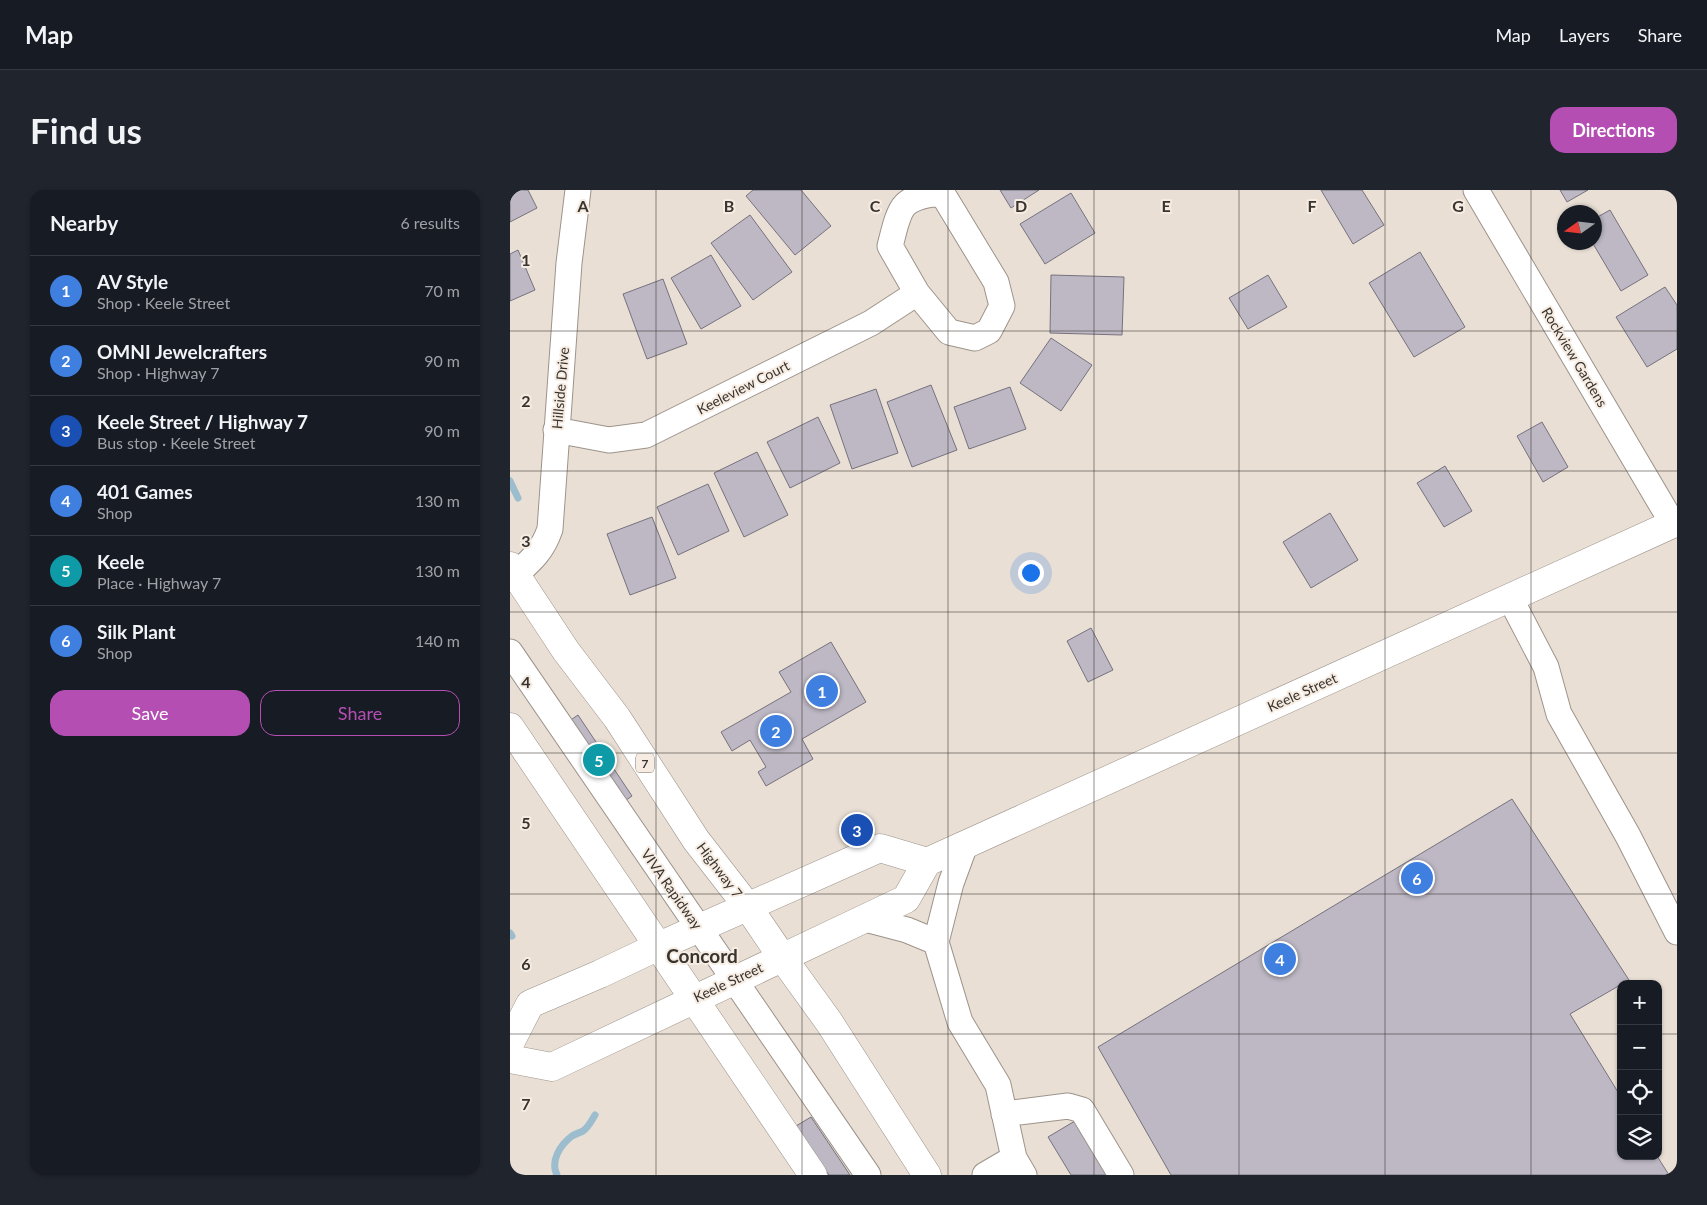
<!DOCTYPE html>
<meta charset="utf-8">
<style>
body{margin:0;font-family:Lato,sans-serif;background:#20242c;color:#f1f3f6}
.controls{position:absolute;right:15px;bottom:15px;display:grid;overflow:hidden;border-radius:10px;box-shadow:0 1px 4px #0004}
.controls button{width:45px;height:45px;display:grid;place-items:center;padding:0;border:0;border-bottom:1px solid #363941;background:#171b24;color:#f1f3f6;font:25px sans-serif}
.compass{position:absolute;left:1047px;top:15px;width:45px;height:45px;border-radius:50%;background:#171b24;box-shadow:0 1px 4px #0004;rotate:256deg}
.you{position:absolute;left:520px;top:382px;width:18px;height:18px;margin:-12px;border:4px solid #fff;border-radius:50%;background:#1a73e8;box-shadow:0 0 0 8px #1a73e833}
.badge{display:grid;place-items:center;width:32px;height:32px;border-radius:50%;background:#b44eb3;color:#fff;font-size:16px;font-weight:700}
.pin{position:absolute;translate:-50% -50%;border:2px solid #fff;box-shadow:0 1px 5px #0006}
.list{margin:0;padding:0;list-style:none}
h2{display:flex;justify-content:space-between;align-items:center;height:65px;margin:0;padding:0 20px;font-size:21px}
h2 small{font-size:16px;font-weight:400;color:#9ea1a6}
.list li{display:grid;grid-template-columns:32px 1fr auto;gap:15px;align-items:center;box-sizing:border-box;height:70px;padding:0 20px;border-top:1px solid #363941}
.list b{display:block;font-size:19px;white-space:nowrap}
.list p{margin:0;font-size:16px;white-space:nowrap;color:#9ea1a6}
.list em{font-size:16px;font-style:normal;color:#9ea1a6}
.actions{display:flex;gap:10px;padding:15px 20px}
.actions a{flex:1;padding:11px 0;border:1px solid #b44eb3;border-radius:15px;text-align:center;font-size:18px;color:#b44eb3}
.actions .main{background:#b44eb3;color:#fff}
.icon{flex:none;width:28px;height:28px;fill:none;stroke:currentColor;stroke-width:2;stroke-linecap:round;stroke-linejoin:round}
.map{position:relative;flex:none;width:1167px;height:985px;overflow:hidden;border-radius:15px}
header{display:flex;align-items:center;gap:30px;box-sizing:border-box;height:70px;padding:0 25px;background:#171b24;border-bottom:1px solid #363941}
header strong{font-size:24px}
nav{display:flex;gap:28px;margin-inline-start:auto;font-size:18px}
.intro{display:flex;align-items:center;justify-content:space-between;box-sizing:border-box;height:120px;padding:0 30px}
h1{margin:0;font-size:35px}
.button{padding:12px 22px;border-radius:15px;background:#b44eb3;color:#fff;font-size:18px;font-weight:700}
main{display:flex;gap:30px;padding:0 30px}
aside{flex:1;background:#171b24;border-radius:15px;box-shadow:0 1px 4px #0004}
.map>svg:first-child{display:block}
</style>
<header>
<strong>Map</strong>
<nav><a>Map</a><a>Layers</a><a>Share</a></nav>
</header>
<div class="intro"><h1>Find us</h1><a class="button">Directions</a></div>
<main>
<aside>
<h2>Nearby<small>6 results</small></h2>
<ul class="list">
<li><span class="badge" style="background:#3f7fe0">1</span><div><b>AV Style</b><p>Shop · Keele Street</p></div><em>70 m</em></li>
<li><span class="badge" style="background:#3f7fe0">2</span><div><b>OMNI Jewelcrafters</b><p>Shop · Highway 7</p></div><em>90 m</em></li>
<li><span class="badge" style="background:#1a4fb4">3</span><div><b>Keele Street / Highway 7</b><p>Bus stop · Keele Street</p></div><em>90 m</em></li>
<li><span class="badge" style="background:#3f7fe0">4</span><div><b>401 Games</b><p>Shop</p></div><em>130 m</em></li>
<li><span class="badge" style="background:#0f9aa8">5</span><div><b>Keele</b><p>Place · Highway 7</p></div><em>130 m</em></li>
<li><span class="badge" style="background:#3f7fe0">6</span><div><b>Silk Plant</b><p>Shop</p></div><em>140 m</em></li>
</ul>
<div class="actions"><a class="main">Save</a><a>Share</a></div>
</aside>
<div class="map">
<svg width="1167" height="985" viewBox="0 0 1167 985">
<rect width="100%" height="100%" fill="#e9dfd5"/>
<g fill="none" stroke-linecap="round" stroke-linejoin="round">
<path stroke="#9bbdcd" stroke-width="7" d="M0 291 8 308
M0 743 2 746
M47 985C40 971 50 955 62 946 65 944 69 943 73 941 78 938 82 930 85 925"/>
</g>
<path fill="#bdb8c4" stroke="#76727d" d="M0 0H18L27 18 0 32Z
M243 0H291L321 36 285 65 236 6Z
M490 0H529L501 18Z
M811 0H852L874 35 843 54Z
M1050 0H1078L1057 12Z
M561 3 585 43 535 74 510 34Z
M1100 20 1138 85 1111 101 1082 52H1084V29Z
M240 25 282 82 243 110 201 53Z
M8 60 25 100 0 111V64Z
M910 62 955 137 904 167 859 93Z
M201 65 231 116 191 139 161 88Z
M541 85 614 87 612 145 540 143Z
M758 85 777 117 738 139 719 108Z
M153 89 177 154 137 169 113 104Z
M1155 97 1167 115V159L1137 177 1106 127Z
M541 148 582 175 551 221 510 193Z
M421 195 447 260 402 277 377 212Z
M500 197 516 239 459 259 444 217Z
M366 199 388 263 342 279 320 215Z
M308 227 330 273 280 298 257 252Z
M1032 232 1058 277 1033 292 1007 246Z
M247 262 278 325 234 347 204 283Z
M935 276 962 321 934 337 907 293Z
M198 294 219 341 168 365 147 317Z
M820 323 848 370 801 398 773 352Z
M142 327 166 388 120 405 97 344Z
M581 438 603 480 578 492 557 451Z
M321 452 356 512 292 549 303 569 256 596 248 582 256 577 240 550 222 561 211 542 281 502 269 482Z
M68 525 122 606 109 615 55 534Z
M1002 609 1119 790 1060 824 1111 907V966H1147L1159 985H661L588 857Z
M301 927 340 985H319L286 936Z
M570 928 605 985H561L538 947Z"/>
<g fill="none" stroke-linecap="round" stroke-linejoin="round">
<defs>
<path id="minor" d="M966 0 1163 334
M432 3 486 92 492 116 479 141 465 148 439 142 407 103 380 56C383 46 387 23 395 15 404 6 420 4 432 3Z
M46 240 99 250 136 245 361 133 407 103
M6 384C22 370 33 360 40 339L59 73 68 0
M1000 408 1036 477 1049 524 1118 646 1167 742
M0 462 358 985
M455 655 441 693 426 752 450 832 488 895 504 968 475 985
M355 729 397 740 426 752
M494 924 558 916 572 920 611 985
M504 968 514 985"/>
<path id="major" d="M0 376 56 461 107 528 186 650 238 717 272 767 319 832 417 985
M0 537 303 985
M0 853 20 814 90 784 149 756 370 658 417 672
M0 869 42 877 396 709 417 672 1167 332"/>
</defs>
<use href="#minor" stroke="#9d938a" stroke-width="27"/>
<use href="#major" stroke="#9d938a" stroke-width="29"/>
<use href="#minor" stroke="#fff" stroke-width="25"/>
<use href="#major" stroke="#fff" stroke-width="28"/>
</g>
<path fill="none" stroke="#383430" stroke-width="1" stroke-opacity="0.55" d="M146 0V985M292 0V985M438 0V985M584 0V985M729 0V985M875 0V985M1021 0V985M0 141H1167M0 281H1167M0 422H1167M0 563H1167M0 704H1167M0 844H1111M1148 844H1167"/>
<g text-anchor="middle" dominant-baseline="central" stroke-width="4" stroke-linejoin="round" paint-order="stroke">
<rect fill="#f7ece2" stroke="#716b65" stroke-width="1" x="126" y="563.5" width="18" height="19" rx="4"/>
<g font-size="12" font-weight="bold" fill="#383430">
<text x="135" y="573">7</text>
</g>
<g font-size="14" fill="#383430" stroke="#f7ece2">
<text transform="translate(1065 167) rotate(59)">Rockview Gardens</text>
<text transform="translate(233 197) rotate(-27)">Keeleview Court</text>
<text transform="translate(50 198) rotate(-85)">Hillside Drive</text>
<text transform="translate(792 502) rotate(-24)">Keele Street</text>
<text transform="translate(210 680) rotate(53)">Highway 7</text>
<text transform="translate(162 699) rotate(55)">VIVA Rapidway</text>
<text transform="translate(218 792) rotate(-25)">Keele Street</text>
</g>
<g font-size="19" font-weight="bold" fill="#383430" stroke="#f7ece2">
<text x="192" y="765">Concord</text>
</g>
</g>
<g font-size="16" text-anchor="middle" font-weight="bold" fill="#383430" stroke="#f7ece2" stroke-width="4" stroke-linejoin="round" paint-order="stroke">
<text x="73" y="22">A</text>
<text x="219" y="22">B</text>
<text x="365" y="22">C</text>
<text x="511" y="22">D</text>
<text x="656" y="22">E</text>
<text x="802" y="22">F</text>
<text x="948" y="22">G</text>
<text x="16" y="76">1</text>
<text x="16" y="217">2</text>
<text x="16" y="357">3</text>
<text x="16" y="498">4</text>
<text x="16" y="639">5</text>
<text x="16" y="780">6</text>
<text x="16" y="920">7</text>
</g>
</svg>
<div class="controls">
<button>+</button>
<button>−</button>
<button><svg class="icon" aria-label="locate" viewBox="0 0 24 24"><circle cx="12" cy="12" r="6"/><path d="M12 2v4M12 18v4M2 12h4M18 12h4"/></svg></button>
<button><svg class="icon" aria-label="layers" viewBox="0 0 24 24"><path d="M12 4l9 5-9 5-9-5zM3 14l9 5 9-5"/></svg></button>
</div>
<svg class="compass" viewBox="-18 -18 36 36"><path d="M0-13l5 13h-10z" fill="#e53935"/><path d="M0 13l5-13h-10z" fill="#9ea1a6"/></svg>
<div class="you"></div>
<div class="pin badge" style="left:312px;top:501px;background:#3f7fe0">1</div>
<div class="pin badge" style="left:266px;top:541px;background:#3f7fe0">2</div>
<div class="pin badge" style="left:347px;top:640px;background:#1a4fb4">3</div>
<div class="pin badge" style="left:770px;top:769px;background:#3f7fe0">4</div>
<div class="pin badge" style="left:89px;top:570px;background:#0f9aa8">5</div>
<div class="pin badge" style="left:907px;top:688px;background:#3f7fe0">6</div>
</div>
</main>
